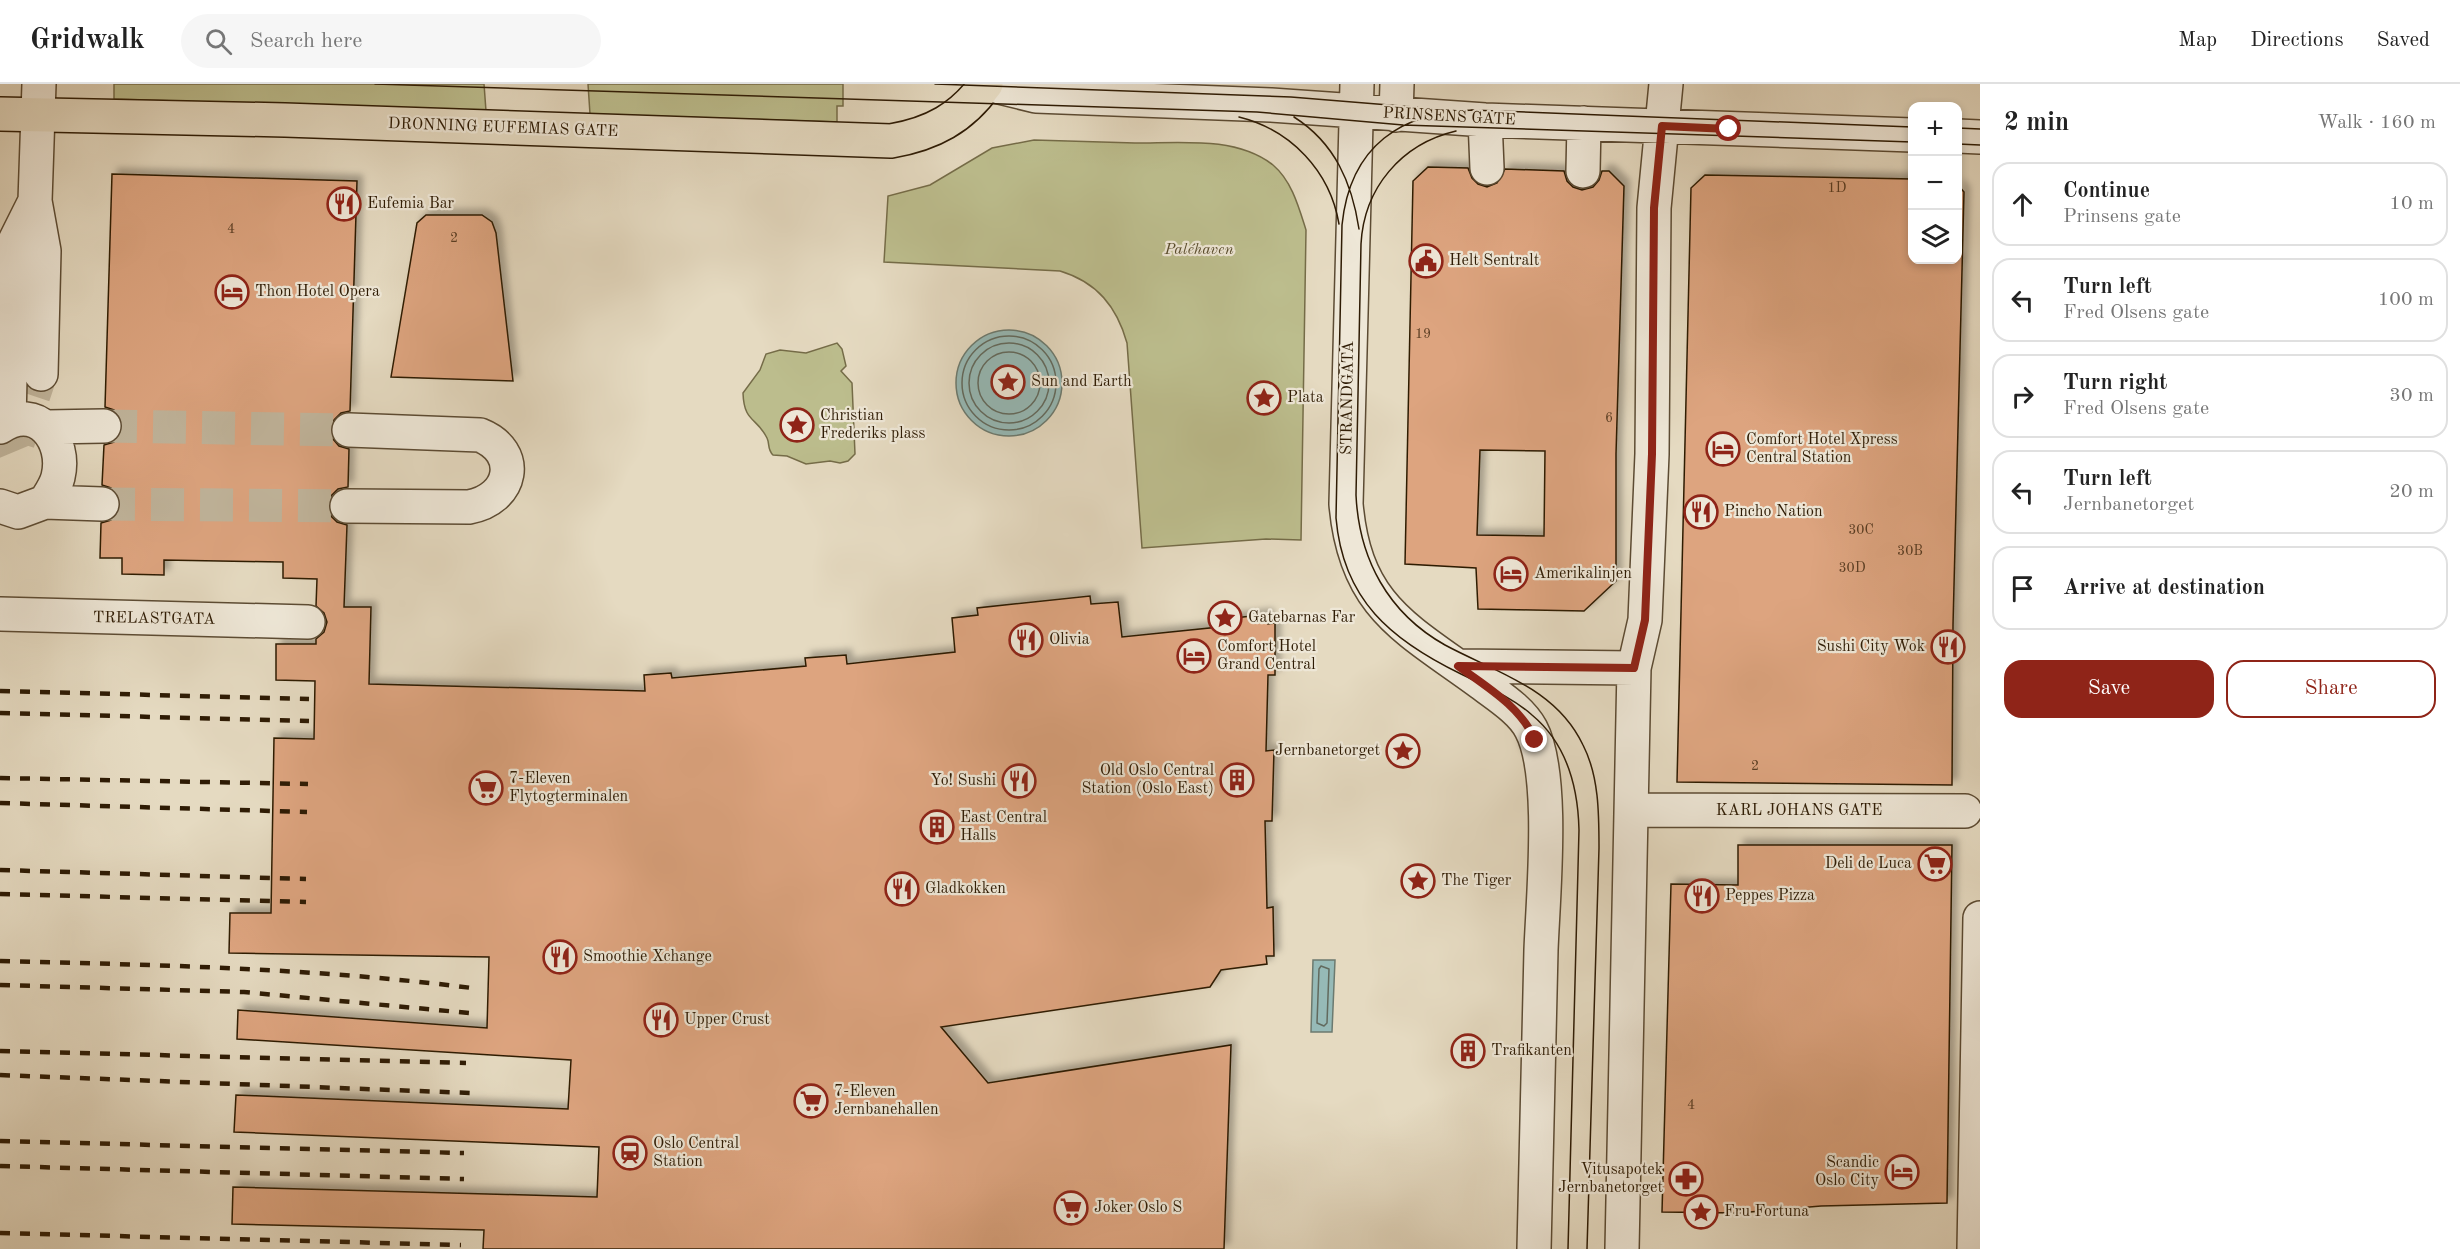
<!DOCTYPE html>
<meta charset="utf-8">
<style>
body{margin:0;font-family:"Old Standard TT",serif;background:#f6f6f6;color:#222}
.controls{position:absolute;right:18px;top:18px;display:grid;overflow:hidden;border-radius:12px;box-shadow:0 3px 9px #0003}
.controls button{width:54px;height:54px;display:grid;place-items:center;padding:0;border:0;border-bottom:2px solid #e0e0e0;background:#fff;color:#222;font:30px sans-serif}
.stop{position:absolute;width:18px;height:18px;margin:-14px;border:4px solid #8f2418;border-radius:50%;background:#fff}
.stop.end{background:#8f2418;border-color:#fff;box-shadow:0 2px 6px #0008}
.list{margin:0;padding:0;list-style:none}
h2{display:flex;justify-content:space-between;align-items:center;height:78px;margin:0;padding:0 24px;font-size:26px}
h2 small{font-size:20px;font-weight:400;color:#767676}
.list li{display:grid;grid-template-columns:39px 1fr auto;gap:18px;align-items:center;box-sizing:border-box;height:84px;margin:0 12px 12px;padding:0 12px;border:2px solid #e0e0e0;border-radius:18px}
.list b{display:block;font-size:22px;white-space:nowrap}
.list p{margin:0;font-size:20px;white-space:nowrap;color:#767676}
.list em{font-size:20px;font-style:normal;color:#767676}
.actions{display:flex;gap:12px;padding:18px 24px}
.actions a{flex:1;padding:14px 0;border:2px solid #8f2418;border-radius:18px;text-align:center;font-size:21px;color:#8f2418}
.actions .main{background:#8f2418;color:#fff}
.icon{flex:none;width:33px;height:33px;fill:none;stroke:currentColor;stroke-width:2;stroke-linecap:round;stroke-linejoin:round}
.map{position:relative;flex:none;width:1980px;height:1165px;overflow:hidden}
header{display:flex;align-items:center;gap:36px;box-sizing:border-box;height:84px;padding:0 30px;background:#fff;border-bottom:2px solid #e0e0e0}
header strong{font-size:28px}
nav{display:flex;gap:33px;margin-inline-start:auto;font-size:21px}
.search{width:420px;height:54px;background:#f6f6f6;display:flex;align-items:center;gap:15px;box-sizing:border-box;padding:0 21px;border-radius:33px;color:#767676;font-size:22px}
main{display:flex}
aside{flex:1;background:#fff}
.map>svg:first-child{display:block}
</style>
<header>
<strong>Gridwalk</strong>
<div class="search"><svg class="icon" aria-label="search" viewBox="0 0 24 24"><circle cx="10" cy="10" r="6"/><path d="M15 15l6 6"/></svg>Search here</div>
<nav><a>Map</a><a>Directions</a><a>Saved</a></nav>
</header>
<main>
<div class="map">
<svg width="1980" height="1165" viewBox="0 0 1980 1165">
<defs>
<filter id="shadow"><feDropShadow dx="5.5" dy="-5.5" stdDeviation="3" flood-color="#0004"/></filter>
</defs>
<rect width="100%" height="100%" fill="#e5dac1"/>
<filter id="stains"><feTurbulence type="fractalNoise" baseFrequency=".00333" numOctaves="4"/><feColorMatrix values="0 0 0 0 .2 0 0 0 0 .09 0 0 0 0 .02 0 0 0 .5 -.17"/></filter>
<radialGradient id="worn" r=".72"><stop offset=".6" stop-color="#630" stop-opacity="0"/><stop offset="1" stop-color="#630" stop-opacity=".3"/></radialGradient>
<path fill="#bcbd8d" stroke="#756c48" stroke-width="1.5" d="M114 0H484L486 27 114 15Z
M588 0H843V22H837V38L590 30Z
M1034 56C1068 57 1102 58 1135 59 1180 59 1236 52 1273 81 1292 97 1299 124 1306 146L1301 456 1266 455 1142 464 1127 259C1117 223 1097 198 1060 187L884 178 888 112 930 101 992 64Z
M837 259 842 265 846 282 841 287 852 299 855 370 848 377 840 379 830 377 806 380 787 372 773 371C767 365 770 360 767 354 757 333 744 339 743 309L760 286 766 270 780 266 806 269Z"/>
<path fill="#96bab7" stroke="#6c7a6f" stroke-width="1.5" d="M956 299a53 53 0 1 1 106 0a53 53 0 1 1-106 0Z
M1313 876H1335L1332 948H1311Z"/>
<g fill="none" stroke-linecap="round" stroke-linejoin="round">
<path stroke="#626a5e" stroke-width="1.5" d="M962 299a47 47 0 1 1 94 0a47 47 0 1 1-94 0Z
M969 299a40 40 0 1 1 80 0a40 40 0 1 1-80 0Z
M978 299a31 31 0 1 1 62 0a31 31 0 1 1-62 0Z
M1321 882 1329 885 1327 939 1324 942 1317 939 1319 885Z"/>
</g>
<path fill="#dda47f" stroke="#2e1b04" stroke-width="1.5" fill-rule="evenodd" filter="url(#shadow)" d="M1428 83 1468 84 1472 94 1478 100 1487 103 1497 99 1505 85 1564 87 1567 97 1573 103 1582 106 1593 103 1599 96 1602 87H1609L1624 102 1616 370V497L1584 527 1478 525 1476 484 1405 480 1413 97ZM1480 366 1545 367 1544 452 1477 451Z
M112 90 357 97 350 327 341 329 334 336 330 346 332 354 339 362 349 365 348 403 338 405 331 412 328 422 331 432 337 438 347 441 344 523H371L369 600 645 607 644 591 671 589 672 594 806 582 805 574 846 571 847 580 955 568 952 534 978 531 977 524 1090 512 1091 520 1118 518 1122 553 1219 543 1218 536 1268 530V540L1275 539V591H1268L1266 667 1274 666 1272 737H1265L1267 824 1273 823 1274 872H1266L1267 880 1221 886 1210 903 941 943 988 999 1231 961 1224 1165H483L484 1146 232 1140 233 1103 597 1113 599 1063 234 1048 236 1011 568 1025 571 976 237 955 238 926 487 944 489 873 229 869 230 829H271L274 654 314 655 315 597 276 596V560H316V555L324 548 327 538 324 529 316 522 317 495 283 494V478L164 476V491L122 490V474H100L101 439 111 436 118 430 121 421 118 411 111 404 102 401 104 361 114 358 121 351 123 342 120 332 114 326 105 323Z
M1705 91 1912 95V176H1958V101L1964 108 1953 541 1952 701 1677 698 1691 104Z
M426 131H482L492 138 496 149 513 297 391 293 417 139Z
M1738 761H1952L1947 1119 1821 1122 1738 1129 1662 1128 1671 800 1738 801Z"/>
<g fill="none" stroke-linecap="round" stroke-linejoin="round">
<path stroke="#c0b49b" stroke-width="33" stroke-dasharray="33 16" stroke-linecap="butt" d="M0 338 14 371 41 290
M104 342 349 346
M102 420 347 422"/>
<defs>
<path id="minor" d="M39 0 35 117 44 167 41 290
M987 0 1036 12 1271 21 1485 36 1912 51
M1357 0 1346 420C1355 523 1406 544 1481 599 1498 612 1521 626 1531 645 1555 690 1543 812 1541 866 1538 965 1536 1065 1534 1165
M1396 31 1397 0
M1485 36 1487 84
M1958 52 1980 53
M1583 87 1584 39
M9 338 13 161 35 117
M0 343C37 318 67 356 58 393 56 402 50 410 45 418L18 428 0 422
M47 343 104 342
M45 418 102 420
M347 422 469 423C513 415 522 368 480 351L349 346
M0 530 308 538
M1458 582 1634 584
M1633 726 1965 727
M1622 1165 1634 584 1645 536 1652 370 1654 124 1666 0
M1974 1165 1980 834"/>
<path id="highway" d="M0 30 285 36 891 57C932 50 962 34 986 0"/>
</defs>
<use href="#minor" stroke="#5c4b33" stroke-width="36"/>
<use href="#highway" stroke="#2e1b04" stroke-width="36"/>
<use href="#minor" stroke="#eee7d7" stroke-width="33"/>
<use href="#highway" stroke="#e5dac1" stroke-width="33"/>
<path stroke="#2e1b04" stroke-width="1.5" d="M375 0 1257 28 1403 41 1912 58
M935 0 1291 13 1438 25
M1471 26 1912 43
M1477 26C1401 27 1350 62 1342 141L1336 434C1343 516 1391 556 1461 590 1485 602 1512 613 1532 631 1567 660 1578 702 1579 746L1568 1165
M1239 33C1291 46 1330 87 1339 140
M1294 33C1335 59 1352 99 1359 145
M1958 44 1980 45
M1456 47C1401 60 1364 104 1361 160L1356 411C1359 475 1388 529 1445 561 1497 589 1556 604 1583 661 1599 692 1599 730 1599 764L1587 1165
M1958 60 1980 61"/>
<path stroke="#2e1b04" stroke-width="4.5" stroke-dasharray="10 10" stroke-linecap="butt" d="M0 607 309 615
M0 629 309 637
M0 694 308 700
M0 719 307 728
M0 786 306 795
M0 810 306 818
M0 877C158 881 315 884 472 904
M0 901 244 908 469 929
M0 967 466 979
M0 991 470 1009
M0 1057 464 1069
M0 1082 464 1095
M0 1149 461 1161"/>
</g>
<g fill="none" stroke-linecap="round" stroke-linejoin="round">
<path stroke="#8f2418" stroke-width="8" d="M1535 656C1521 623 1487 603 1458 582L1634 584 1645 536 1652 370 1654 124 1662 42 1729 45"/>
</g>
<defs>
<symbol id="restaurant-ring" viewBox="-11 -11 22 22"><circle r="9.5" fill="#eee7d7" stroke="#8f2418" stroke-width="1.5"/><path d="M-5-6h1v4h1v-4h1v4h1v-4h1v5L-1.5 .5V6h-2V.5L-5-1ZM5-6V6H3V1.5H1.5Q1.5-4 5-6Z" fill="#8f2418"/></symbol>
<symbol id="civic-ring" viewBox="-11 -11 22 22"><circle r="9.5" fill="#eee7d7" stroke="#8f2418" stroke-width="1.5"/><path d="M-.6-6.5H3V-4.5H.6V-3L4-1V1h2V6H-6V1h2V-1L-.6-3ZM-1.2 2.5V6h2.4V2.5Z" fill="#8f2418"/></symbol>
<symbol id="hotel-ring" viewBox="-11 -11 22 22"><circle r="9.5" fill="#eee7d7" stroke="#8f2418" stroke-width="1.5"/><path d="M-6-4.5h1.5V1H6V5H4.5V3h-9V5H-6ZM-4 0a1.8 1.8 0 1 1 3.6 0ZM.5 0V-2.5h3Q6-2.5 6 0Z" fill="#8f2418"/></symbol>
<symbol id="sight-ring" viewBox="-11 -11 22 22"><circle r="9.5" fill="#eee7d7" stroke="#8f2418" stroke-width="1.5"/><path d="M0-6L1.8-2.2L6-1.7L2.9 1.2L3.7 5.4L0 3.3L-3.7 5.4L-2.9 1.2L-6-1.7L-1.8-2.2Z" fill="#8f2418"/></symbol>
<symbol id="building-ring" viewBox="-11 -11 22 22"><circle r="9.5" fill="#eee7d7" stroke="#8f2418" stroke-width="1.5"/><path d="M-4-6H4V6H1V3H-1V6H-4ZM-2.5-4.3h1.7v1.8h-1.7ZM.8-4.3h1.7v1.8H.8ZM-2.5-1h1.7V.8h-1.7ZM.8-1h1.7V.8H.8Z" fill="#8f2418"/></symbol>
<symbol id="supermarket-ring" viewBox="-11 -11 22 22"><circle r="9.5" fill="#eee7d7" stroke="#8f2418" stroke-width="1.5"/><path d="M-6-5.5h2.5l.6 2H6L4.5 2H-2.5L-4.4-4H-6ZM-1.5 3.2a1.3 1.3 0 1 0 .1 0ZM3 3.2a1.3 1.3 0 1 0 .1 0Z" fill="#8f2418"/></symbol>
<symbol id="station-ring" viewBox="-11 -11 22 22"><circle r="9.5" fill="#eee7d7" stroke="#8f2418" stroke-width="1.5"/><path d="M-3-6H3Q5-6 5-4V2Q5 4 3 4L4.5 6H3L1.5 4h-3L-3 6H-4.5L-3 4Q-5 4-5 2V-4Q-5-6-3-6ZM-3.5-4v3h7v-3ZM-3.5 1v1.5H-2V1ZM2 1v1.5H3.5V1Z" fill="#8f2418"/></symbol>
<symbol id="pharmacy-ring" viewBox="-11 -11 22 22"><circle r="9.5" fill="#eee7d7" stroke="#8f2418" stroke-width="1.5"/><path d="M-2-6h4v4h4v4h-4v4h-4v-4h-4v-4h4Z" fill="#8f2418"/></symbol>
</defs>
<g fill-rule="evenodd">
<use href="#restaurant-ring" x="325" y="101" width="38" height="38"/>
<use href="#civic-ring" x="1407" y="158" width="38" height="38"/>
<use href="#hotel-ring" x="213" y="189" width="38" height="38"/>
<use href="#sight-ring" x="989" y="279" width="38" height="38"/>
<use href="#sight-ring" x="1245" y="295" width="38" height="38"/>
<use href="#sight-ring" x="778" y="322" width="38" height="38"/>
<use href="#hotel-ring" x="1704" y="346" width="38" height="38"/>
<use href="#restaurant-ring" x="1682" y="409" width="38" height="38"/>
<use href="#hotel-ring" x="1492" y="471" width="38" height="38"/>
<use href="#sight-ring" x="1206" y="515" width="38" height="38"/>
<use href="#restaurant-ring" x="1007" y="537" width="38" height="38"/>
<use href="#restaurant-ring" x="1929" y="544" width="38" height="38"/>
<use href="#hotel-ring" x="1175" y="553" width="38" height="38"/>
<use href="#sight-ring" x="1384" y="648" width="38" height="38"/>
<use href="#building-ring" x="1218" y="677" width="38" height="38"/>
<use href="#restaurant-ring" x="1000" y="678" width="38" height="38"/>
<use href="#supermarket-ring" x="467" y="685" width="38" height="38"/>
<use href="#building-ring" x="918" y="724" width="38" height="38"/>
<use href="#supermarket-ring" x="1916" y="761" width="38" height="38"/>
<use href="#sight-ring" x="1399" y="778" width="38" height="38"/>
<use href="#restaurant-ring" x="883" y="786" width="38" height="38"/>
<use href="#restaurant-ring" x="1683" y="793" width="38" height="38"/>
<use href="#restaurant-ring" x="541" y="854" width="38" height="38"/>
<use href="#restaurant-ring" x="642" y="917" width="38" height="38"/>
<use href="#building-ring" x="1449" y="948" width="38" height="38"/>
<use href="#supermarket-ring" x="792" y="998" width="38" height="38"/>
<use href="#station-ring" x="611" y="1050" width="38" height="38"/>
<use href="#hotel-ring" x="1883" y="1069" width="38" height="38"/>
<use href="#pharmacy-ring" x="1667" y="1076" width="38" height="38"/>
<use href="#supermarket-ring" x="1052" y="1105" width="38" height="38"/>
<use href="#sight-ring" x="1682" y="1109" width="38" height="38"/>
</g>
<g text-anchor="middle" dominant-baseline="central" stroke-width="4.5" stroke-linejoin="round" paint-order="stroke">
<g font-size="14" fill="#5a3d23">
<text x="1837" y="104">1D</text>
<text x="231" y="145">4</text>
<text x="454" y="154">2</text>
<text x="1423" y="250">19</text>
<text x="1609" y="334">6</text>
<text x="1861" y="446">30C</text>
<text x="1910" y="467">30B</text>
<text x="1852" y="484">30D</text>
<text x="1755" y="682">2</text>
<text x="1691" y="1021">4</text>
</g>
<g font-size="16" fill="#2e1b04" stroke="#eee7d7">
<text transform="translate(1449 33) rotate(3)">PRINSENS GATE</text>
<text transform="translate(503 44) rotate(2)">DRONNING EUFEMIAS GATE</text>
<text transform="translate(1348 314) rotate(-89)">STRANDGATA</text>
<text transform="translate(154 535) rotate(1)">TRELASTGATA</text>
<text x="1799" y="727">KARL JOHANS GATE</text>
</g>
<g font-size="16" fill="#2e1b04" stroke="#eee7d7" text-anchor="start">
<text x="367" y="120">Eufemia Bar</text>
<text x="1449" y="177">Helt Sentralt</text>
<text x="255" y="208">Thon Hotel Opera</text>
<text x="1031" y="298">Sun and Earth</text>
<text x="1287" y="314">Plata</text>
<text x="820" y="332">Christian<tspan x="820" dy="18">Frederiks plass</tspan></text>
<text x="1746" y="356">Comfort Hotel Xpress<tspan x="1746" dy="18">Central Station</tspan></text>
<text x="1724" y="428">Pincho Nation</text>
<text x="1534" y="490">Amerikalinjen</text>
<text x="1248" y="534">Gatebarnas Far</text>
<text x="1049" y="556">Olivia</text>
<text x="1217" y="563">Comfort Hotel<tspan x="1217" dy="18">Grand Central</tspan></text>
<text x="1925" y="563" text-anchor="end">Sushi City Wok</text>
<text x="1380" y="667" text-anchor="end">Jernbanetorget</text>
<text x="1214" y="687" text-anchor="end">Old Oslo Central<tspan x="1214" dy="18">Station (Oslo East)</tspan></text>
<text x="509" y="695">7-Eleven<tspan x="509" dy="18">Flytogterminalen</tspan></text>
<text x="996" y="697" text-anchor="end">Yo! Sushi</text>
<text x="960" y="734">East Central<tspan x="960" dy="18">Halls</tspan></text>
<text x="1912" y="780" text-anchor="end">Deli de Luca</text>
<text x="1441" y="797">The Tiger</text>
<text x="925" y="805">Gladkokken</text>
<text x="1725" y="812">Peppes Pizza</text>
<text x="583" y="873">Smoothie Xchange</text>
<text x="684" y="936">Upper Crust</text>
<text x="1491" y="967">Trafikanten</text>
<text x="834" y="1008">7-Eleven<tspan x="834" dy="18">Jernbanehallen</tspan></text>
<text x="653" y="1060">Oslo Central<tspan x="653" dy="18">Station</tspan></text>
<text x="1879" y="1079" text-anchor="end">Scandic<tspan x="1879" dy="18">Oslo City</tspan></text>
<text x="1663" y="1086" text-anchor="end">Vitusapotek<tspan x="1663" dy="18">Jernbanetorget</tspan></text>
<text x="1094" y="1124">Joker Oslo S</text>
<text x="1724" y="1128">Fru Fortuna</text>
</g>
<g font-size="16" font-style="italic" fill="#594c2d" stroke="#eee7d7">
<text x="1199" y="166">Paléhaven</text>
</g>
</g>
<rect width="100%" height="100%" filter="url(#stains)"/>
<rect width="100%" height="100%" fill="url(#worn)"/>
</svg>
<div class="controls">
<button>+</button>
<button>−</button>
<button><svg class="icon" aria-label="layers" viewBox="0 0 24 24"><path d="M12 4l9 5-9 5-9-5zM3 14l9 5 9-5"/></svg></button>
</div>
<div class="stop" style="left:1729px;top:45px"></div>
<div class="stop end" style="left:1535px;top:656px"></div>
</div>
<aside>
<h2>2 min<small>Walk · 160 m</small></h2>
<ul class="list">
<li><svg class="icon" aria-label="ahead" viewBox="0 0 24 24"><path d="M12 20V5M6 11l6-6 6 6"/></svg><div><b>Continue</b><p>Prinsens gate</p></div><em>10 m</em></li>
<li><svg class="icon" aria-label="left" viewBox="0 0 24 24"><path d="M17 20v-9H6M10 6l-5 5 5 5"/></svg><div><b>Turn left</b><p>Fred Olsens gate</p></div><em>100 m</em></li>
<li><svg class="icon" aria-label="right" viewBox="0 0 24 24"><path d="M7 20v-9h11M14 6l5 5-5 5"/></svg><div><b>Turn right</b><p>Fred Olsens gate</p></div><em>30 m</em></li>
<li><svg class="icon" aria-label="left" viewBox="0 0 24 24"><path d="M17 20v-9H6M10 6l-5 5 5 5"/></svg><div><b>Turn left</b><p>Jernbanetorget</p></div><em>20 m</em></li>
<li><svg class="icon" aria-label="arrive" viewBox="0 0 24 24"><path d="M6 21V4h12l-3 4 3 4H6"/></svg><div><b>Arrive at destination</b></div></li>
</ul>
<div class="actions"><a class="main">Save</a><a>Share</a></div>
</aside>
</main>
